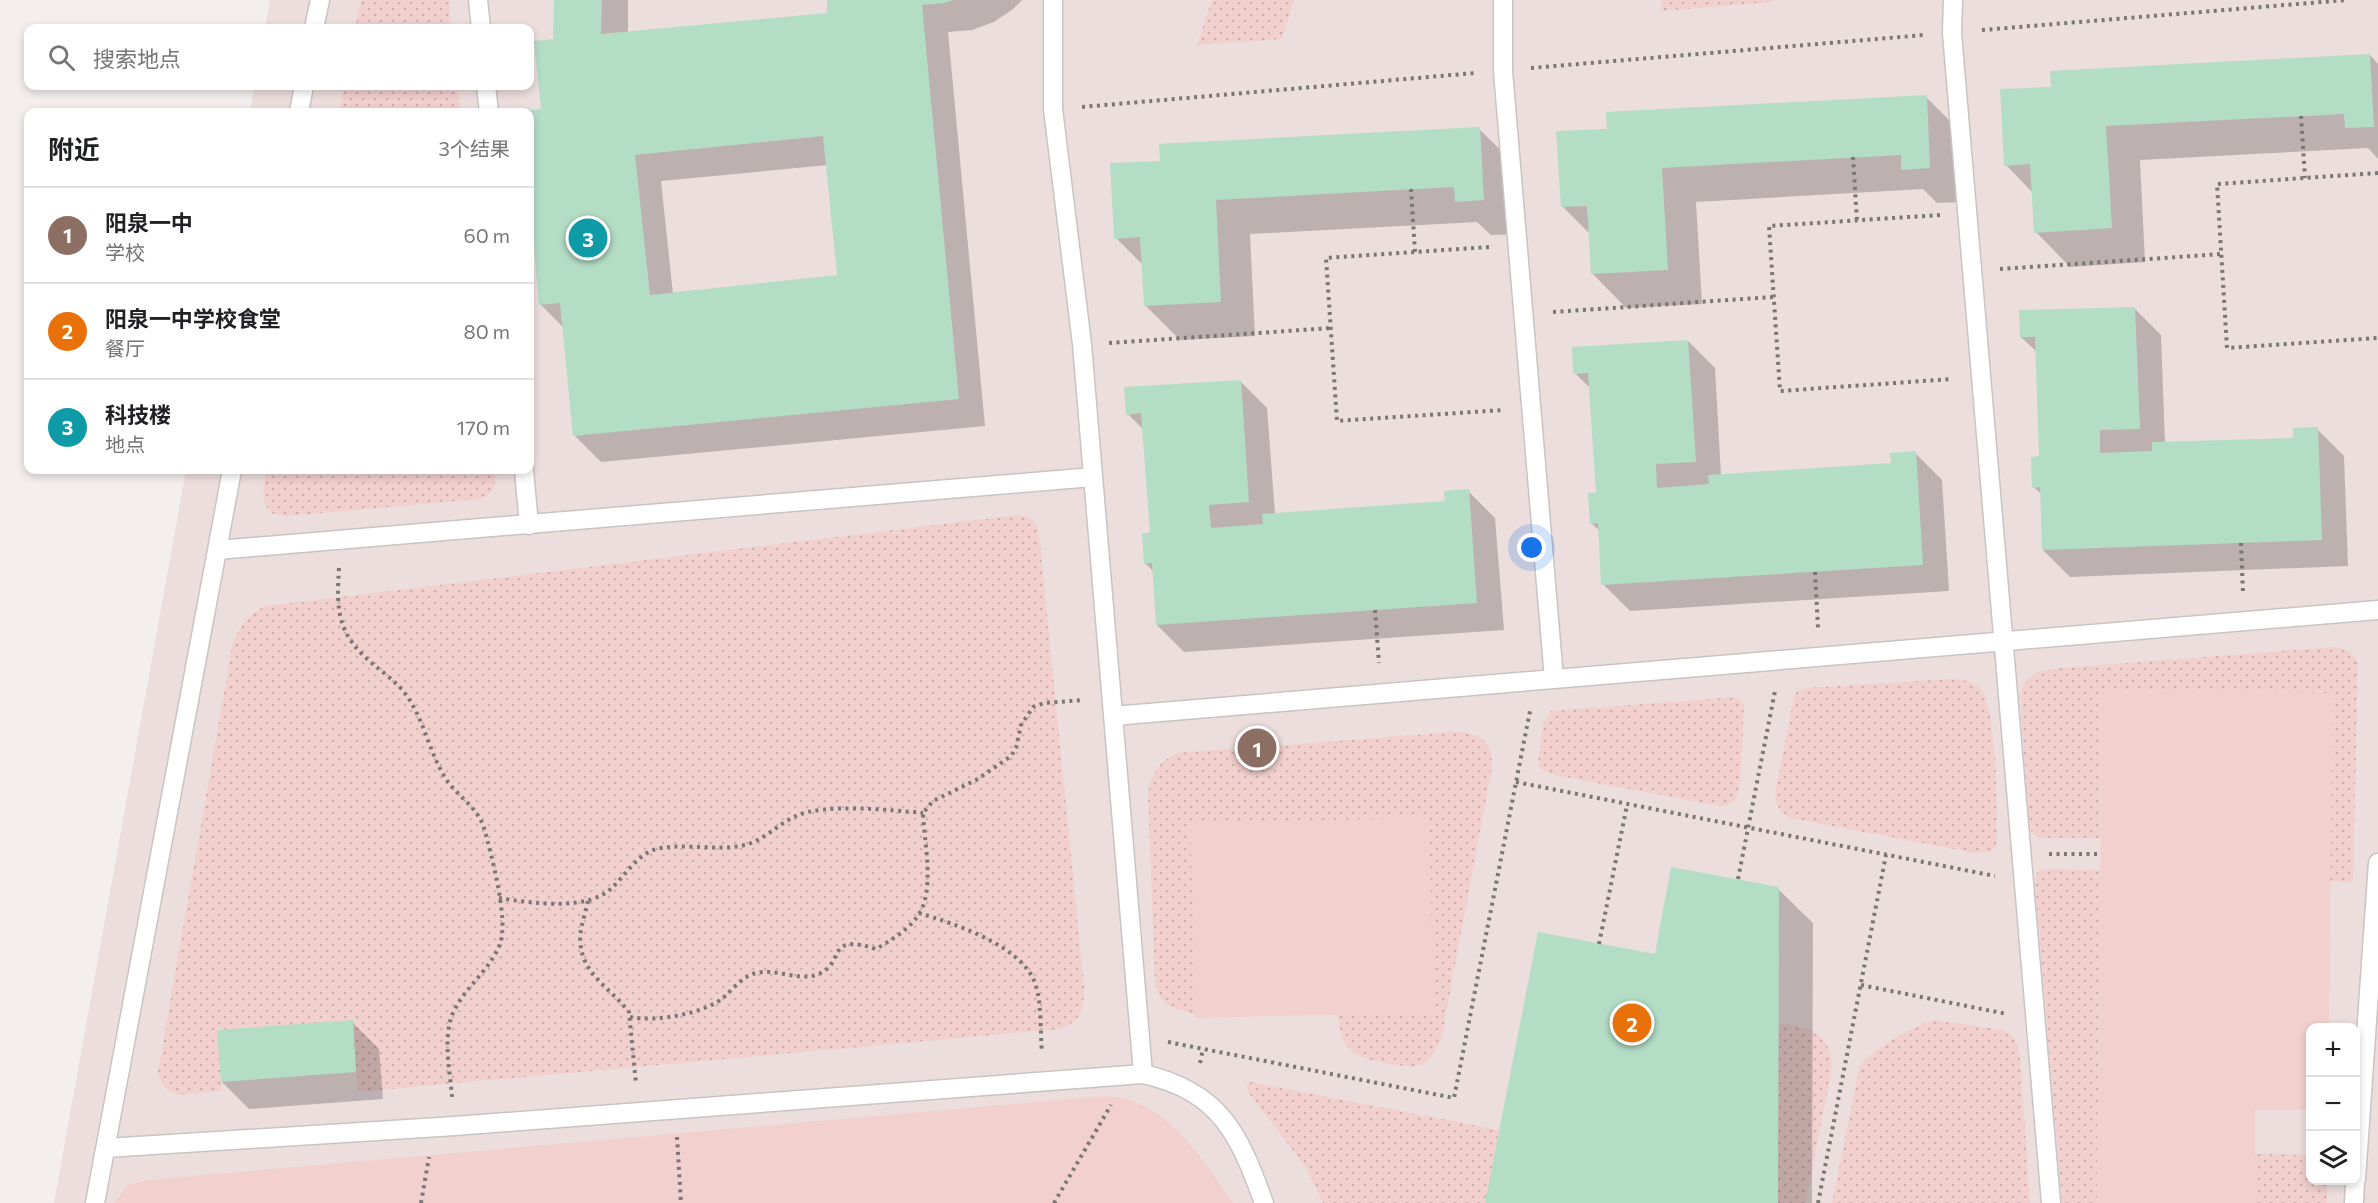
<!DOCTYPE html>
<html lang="zh">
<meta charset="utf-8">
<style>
body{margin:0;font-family:Commissioner,"Noto Sans SC",sans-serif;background:#f6f6f6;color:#202124}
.controls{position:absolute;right:18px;bottom:18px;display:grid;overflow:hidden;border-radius:12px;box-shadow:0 3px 9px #0003}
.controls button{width:54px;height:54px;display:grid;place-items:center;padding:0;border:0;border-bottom:2px solid #e0e0e0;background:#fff;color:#202124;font:30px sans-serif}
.you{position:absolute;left:1532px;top:548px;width:21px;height:21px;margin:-15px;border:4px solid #fff;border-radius:50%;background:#1a73e8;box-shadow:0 0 0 9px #1a73e833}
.badge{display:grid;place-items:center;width:39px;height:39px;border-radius:50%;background:#007048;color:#fff;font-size:20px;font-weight:700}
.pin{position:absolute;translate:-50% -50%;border:3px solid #fff;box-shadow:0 2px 6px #0006}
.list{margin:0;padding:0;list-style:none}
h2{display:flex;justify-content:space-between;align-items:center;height:78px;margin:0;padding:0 24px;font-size:26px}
h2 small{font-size:20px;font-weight:400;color:#757577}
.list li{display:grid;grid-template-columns:39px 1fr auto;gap:18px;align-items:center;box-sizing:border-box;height:96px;padding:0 24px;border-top:2px solid #e0e0e0}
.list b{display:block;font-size:22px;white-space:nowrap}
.list p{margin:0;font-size:20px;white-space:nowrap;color:#757577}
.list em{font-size:20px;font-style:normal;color:#757577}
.icon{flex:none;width:33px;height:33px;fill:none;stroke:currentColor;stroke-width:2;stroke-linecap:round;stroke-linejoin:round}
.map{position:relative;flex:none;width:2378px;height:1203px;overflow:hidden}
.search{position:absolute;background:#fff;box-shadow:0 3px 9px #0003;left:24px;top:24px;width:510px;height:66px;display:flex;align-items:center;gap:15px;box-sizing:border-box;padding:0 21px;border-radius:12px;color:#757577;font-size:22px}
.panel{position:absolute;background:#fff;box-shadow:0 3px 9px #0003;left:24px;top:108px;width:510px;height:366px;border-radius:12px}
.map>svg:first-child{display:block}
</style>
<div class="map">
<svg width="2378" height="1203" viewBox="0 0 2378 1203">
<defs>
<pattern id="grass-dots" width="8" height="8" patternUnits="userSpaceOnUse" patternTransform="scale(1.5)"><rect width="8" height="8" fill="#f1d0ce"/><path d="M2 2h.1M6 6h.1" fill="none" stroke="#cdb1b0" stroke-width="1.8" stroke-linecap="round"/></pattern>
</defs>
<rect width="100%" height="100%" fill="#f4eeee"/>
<path fill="#ecdedd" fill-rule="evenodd" d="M270 0H2378V1203H54L186 470H530V112H250L255 86H530V28H265ZM2310 1028H2356V1180H2310Z"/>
<path fill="url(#grass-dots)" d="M361 0H449L451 28H355Z
M1212 0H1294L1282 39 1197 45Z
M1661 0H1773L1772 2 1661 11Z
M344 86H457L460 112H339Z
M267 470H495V483L491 493 480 499 287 516 274 514C258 504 264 485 267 470Z
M1019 515C1031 516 1037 522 1039 534L1084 986C1084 1008 1083 1020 1060 1029L358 1092 353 1021 217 1030 222 1091 178 1095C166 1091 160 1084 158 1072L232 647C238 627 247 615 266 606Z
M2334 647C2347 649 2352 651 2358 662L2353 882H2330L2332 693 2102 691 2100 838H2041L2034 835 2029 828 2020 694C2026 672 2042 670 2063 668Z
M1952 679C1960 680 1972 680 1978 686 1998 705 1996 801 1997 831L1996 846 1990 852 1975 853 1790 818C1778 811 1774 802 1776 789L1794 697 1797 691 1806 688Z
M1736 697 1741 700 1744 706C1743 722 1742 788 1736 798 1733 804 1726 806 1720 806L1554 775 1541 769 1538 763 1543 723 1551 711Z
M1455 732C1480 732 1493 741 1492 767L1441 1040C1436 1049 1430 1062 1420 1065 1412 1068 1400 1065 1392 1064 1356 1058 1341 1054 1338 1014L1434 1012 1191 824 1196 1014C1174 1008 1162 1008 1155 984L1148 793C1151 773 1159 762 1177 753Z
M2049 869 2100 870 2097 1203H2062L2035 885 2036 874 2039 871Z
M1934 1020 2002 1030C2015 1035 2018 1043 2020 1057L2030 1203H1832L1860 1065C1870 1051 1916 1024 1934 1020Z
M1779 1024C1812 1026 1835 1036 1831 1074L1805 1203H1778Z
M1251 1082 1499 1130 1485 1203H1323L1306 1167 1248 1092 1246 1086Z
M2255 1154 2310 1155V1180L2327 1181V1203H2255Z"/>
<path fill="#f1d0ce" d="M2102 691 2332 693 2329 1027 2310 1028V1110H2255V1203H2097Z
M1429 817 1434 1012 1196 1018 1190 824Z
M1104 1096C1112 1097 1120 1097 1127 1099 1174 1112 1207 1166 1233 1203H114L128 1185 147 1180Z"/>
<path fill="#0003" fill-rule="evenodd" d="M555 0H628V33L828 14 829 0H1022L1013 9 994 22 972 30 948 32 985 426 601 462 574 435 563 327 541 305 530 185V112H523L542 110 554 40ZM828 165 839 277 673 294 661 181Z
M2370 55 2378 64V159L2368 148 2140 160 2145 262 2070 267 2036 232 2033 193 2006 165 2052 88Z
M1926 97 1960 131 1964 202 1937 203 1923 189 1696 202 1702 304 1626 308 1592 273 1590 234 1562 206 1608 130Z
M1479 129 1514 163 1518 234 1491 235 1477 222 1250 234 1255 336 1180 340 1145 305 1143 265 1116 238 1162 162Z
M2134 308 2161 335 2165 443 2295 439 2317 429 2344 456 2348 566 2070 577 2043 550 2042 495 2034 487 2040 458 2037 352 2021 337Z
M1688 341 1715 368 1721 475 1892 464 1915 453 1942 480 1949 591 1630 611 1603 584 1600 531 1591 523 1597 494 1591 389 1575 373Z
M1240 381 1267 408 1275 514 1446 503 1468 491 1495 518 1504 630 1184 652 1157 625 1154 572 1145 563 1151 535 1144 430 1128 414Z
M1778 889 1813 923 1812 1203H1486L1656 956Z
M352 1022 379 1049 383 1099 249 1109 222 1082Z"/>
<path fill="#b4ddc6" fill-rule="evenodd" d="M554 0H602L601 34 827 13V0H953L944 3 922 5 959 399 573 436 560 303 539 305 530 201V112L522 111 541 109 534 41 553 39ZM823 136 837 275 650 295 635 155Z
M2370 54 2374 127 2345 128 2344 114 2106 126 2112 228 2034 233 2030 164 2004 166 2000 89 2051 87 2050 71Z
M1927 95 1930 168 1901 170V155L1662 168 1668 270 1591 274 1587 206 1561 207 1556 131 1607 129 1606 112Z
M1480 127 1484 200 1455 202 1454 187 1216 200 1221 302 1144 306 1140 237 1114 239 1110 163 1160 161 1159 144Z
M2135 307 2140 429 2100 430V453L2152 451V442L2293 438V428L2318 427 2322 540 2042 550 2040 487 2032 488 2031 457 2039 456 2035 337H2020L2019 310Z
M1688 340 1696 462 1656 464 1657 488 1709 484 1708 475 1891 463 1890 453 1916 451 1923 565 1601 585 1598 523 1590 524 1588 493H1596L1588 373 1573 374 1572 347Z
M1241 380 1249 502 1209 505 1211 528 1263 524 1262 514 1445 501 1444 491 1469 489 1477 603 1156 625 1152 563 1144 564 1142 533H1150L1141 413 1126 415 1124 387Z
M1671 867 1779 887 1778 1203H1485L1538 932 1655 954Z
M353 1020 356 1072 221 1082 217 1030Z"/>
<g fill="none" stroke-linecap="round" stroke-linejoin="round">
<defs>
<path id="service" d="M478 0 481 28
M1053 0V109L1082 344 1143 1074
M1503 0V71L1554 679
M1953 0 1952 33 2051 1203
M314 28 320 0
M486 86 489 112
M299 112 304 86
M524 470 529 525
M217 550 1093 477
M1113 716 2378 610
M106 1148 455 1126 1143 1074C1220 1091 1239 1134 1264 1203
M2356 1179 2378 863
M95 1203 232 470
M2354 1203 2355 1180"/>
</defs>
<use href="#service" stroke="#c9c4c3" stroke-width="21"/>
<path stroke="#7a7676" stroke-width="4" stroke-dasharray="3 4.5" stroke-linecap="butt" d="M1982 30 2346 0
M1531 68 1924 35
M1082 107 1475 73
M2301 116 2305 178
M1853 157 1857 221
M2378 173 2217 184 2227 348 2378 338
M1411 189 1415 252
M1940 215 1769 226 1780 391 1952 379
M1489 247 1326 258 1337 421 1503 410
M2000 269 2222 254
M1553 312 1773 297
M1109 343 1331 328
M2241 543 2243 593
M339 568C336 613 338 635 374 665 384 673 396 682 404 692 425 719 429 755 448 782 460 798 478 808 484 828 491 853 509 920 500 944 491 968 468 985 456 1007 441 1032 450 1069 452 1097
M1815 572 1818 628
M1375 610 1379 663
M1516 782 1995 876
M2049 854H2100
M1738 879 1775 691
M499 898C531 903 588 912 613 887 625 875 637 856 653 850 678 842 713 851 740 846 762 843 776 825 796 816 824 803 891 810 923 813
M588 901C586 910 583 920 581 929 575 971 607 984 629 1012L636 1084
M919 913C955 924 1021 945 1035 983 1042 1002 1040 1033 1042 1053
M1599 944 1627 805
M1861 985 2007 1014
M630 1017C655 1022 705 1014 724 997 734 988 743 976 756 973 776 968 797 981 816 975 847 965 823 932 876 949 891 940 909 930 919 914 935 889 924 841 923 813L933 801 978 779 1011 756 1016 748 1021 725 1033 707 1044 703 1084 700
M1168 1042 1454 1098 1530 711
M1200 1063 1203 1049
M677 1137 681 1203
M421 1203 429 1157
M1054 1203 1111 1105
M1818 1203 1886 855"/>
<use href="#service" stroke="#fff" stroke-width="18"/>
</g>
</svg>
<div class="controls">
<button>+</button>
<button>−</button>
<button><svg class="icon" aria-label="layers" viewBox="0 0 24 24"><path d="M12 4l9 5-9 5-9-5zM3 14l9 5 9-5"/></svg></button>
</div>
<div class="you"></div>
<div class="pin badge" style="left:1257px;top:748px;background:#8d6e63">1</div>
<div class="pin badge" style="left:1632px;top:1023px;background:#e8710a">2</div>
<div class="pin badge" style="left:588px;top:238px;background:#0f9aa8">3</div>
<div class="search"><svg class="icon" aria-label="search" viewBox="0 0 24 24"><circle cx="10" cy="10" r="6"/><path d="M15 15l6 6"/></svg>搜索地点</div>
<section class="panel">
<h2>附近<small>3个结果</small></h2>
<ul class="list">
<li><span class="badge" style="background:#8d6e63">1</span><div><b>阳泉一中</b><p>学校</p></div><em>60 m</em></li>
<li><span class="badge" style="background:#e8710a">2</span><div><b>阳泉一中学校食堂</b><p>餐厅</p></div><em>80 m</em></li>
<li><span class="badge" style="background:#0f9aa8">3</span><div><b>科技楼</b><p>地点</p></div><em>170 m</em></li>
</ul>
</section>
</div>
